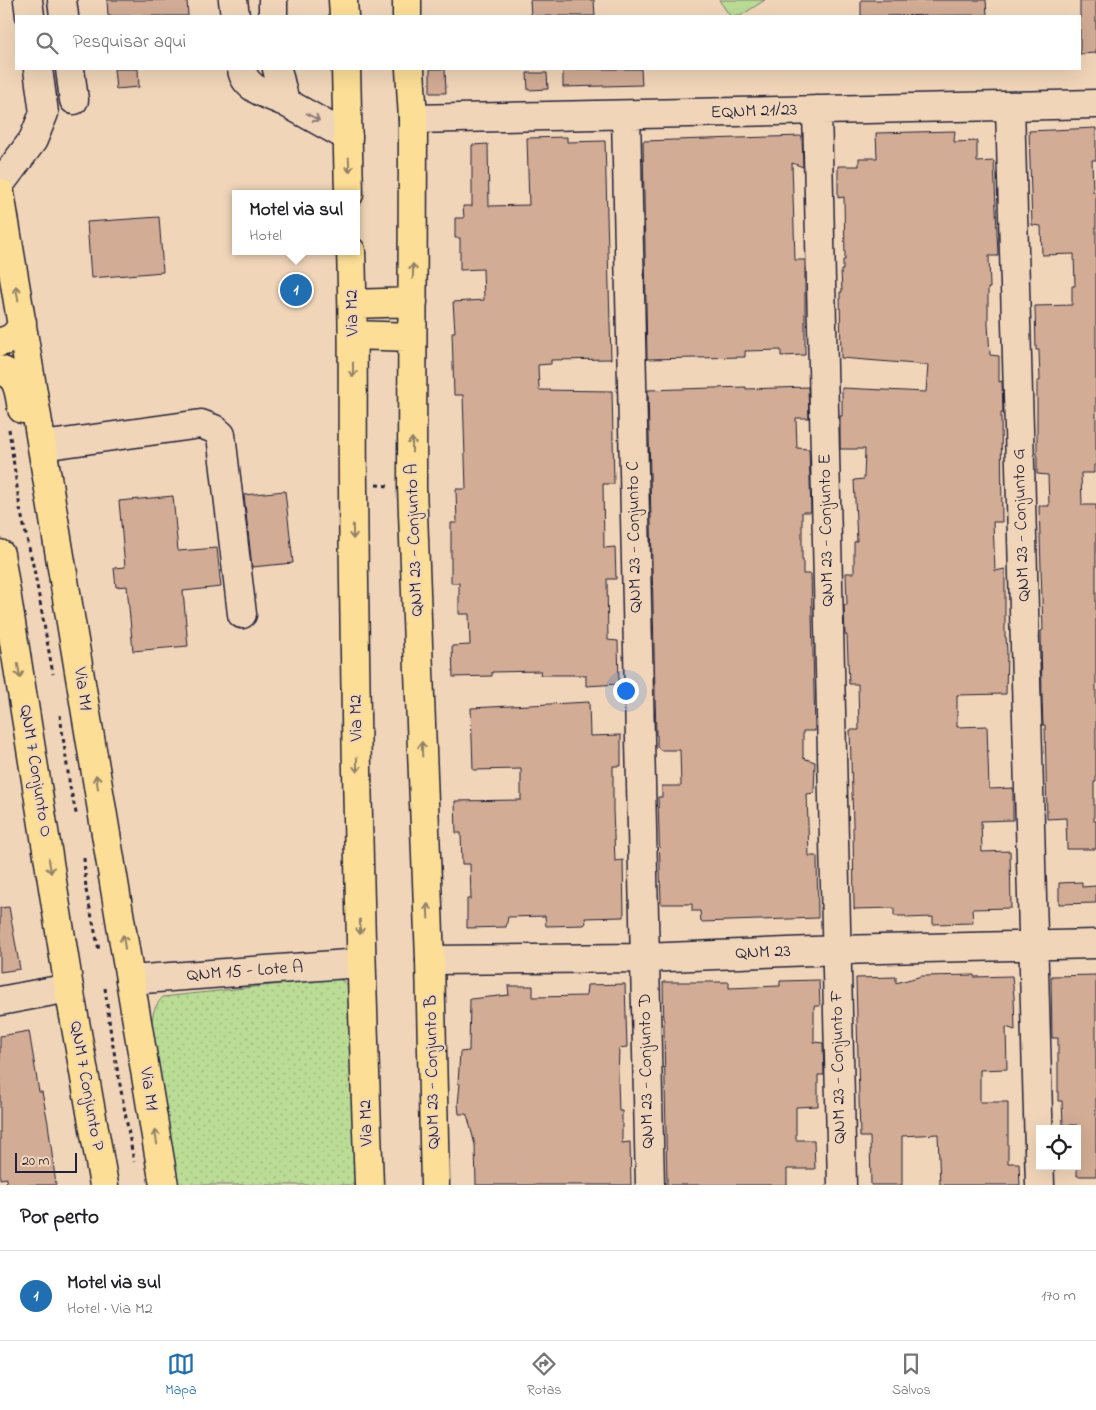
<!DOCTYPE html>
<html lang="pt">
<meta charset="utf-8">
<style>
body{margin:0;font-family:"Indie Flower",sans-serif;background:#f2f2f2;color:#202124}
.controls{position:absolute;right:15px;bottom:15px;display:grid;overflow:hidden;border-radius:0px;box-shadow:0 5px 20px #0002}
.controls button{width:45px;height:45px;display:grid;place-items:center;padding:0;border:0;border-bottom:1px solid #e0e0e0;background:#fff;color:#202124;font:25px sans-serif}
.scale{position:absolute;left:15px;bottom:12px;width:62px;box-sizing:border-box;padding-left:5px;border:2px solid #22223b;border-top:0;font-size:14px;line-height:18px;white-space:nowrap;color:#22223b;-webkit-text-stroke:4px #f1d5b8;paint-order:stroke}
.you{position:absolute;left:625px;top:690px;width:18px;height:18px;margin:-12px;border:4px solid #fff;border-radius:50%;background:#1a73e8;box-shadow:0 0 0 8px #1a73e833}
.badge{display:grid;place-items:center;width:32px;height:32px;border-radius:50%;background:#1f6fb2;color:#fff;font-size:16px;font-weight:700}
.pin{position:absolute;translate:-50% -50%;border:2px solid #fff;box-shadow:0 1px 5px #0006}
.popup{position:absolute;left:232px;top:190px;width:128px;height:65px;box-sizing:border-box;display:grid;place-content:center;border-radius:0px;background:#fff;filter:drop-shadow(0 1px 4px #0005);font-size:16px;white-space:nowrap;color:#757577}
.popup b{font-size:19px;color:#202124}
.popup::after{content:'';position:absolute;left:50%;top:100%;margin-left:-10px;border:10px solid transparent;border-top-color:#fff}
.list{margin:0;padding:0;list-style:none}
h2{display:flex;justify-content:space-between;align-items:center;height:65px;margin:0;padding:0 20px;font-size:21px}
h2 small{font-size:16px;font-weight:400;color:#757577}
.list li{display:grid;grid-template-columns:32px 1fr auto;gap:15px;align-items:center;box-sizing:border-box;height:90px;padding:0 20px;border-top:1px solid #e0e0e0}
.list b{display:block;font-size:19px;white-space:nowrap}
.list p{margin:0;font-size:16px;white-space:nowrap;color:#757577}
.list em{font-size:16px;font-style:normal;color:#757577}
.icon{flex:none;width:28px;height:28px;fill:none;stroke:currentColor;stroke-width:2;stroke-linecap:round;stroke-linejoin:round}
.map{position:relative;flex:none;width:1096px;height:1185px;overflow:hidden}
.search{position:absolute;background:#fff;box-shadow:0 5px 20px #0002;left:15px;right:15px;top:15px;height:55px;display:flex;align-items:center;gap:12px;box-sizing:border-box;padding:0 18px;border-radius:0px;color:#757577;font-size:19px}
.sheet{height:155px;background:#fff}
nav{display:flex;justify-content:space-around;align-items:center;box-sizing:border-box;height:70px;border-top:1px solid #e0e0e0;background:#fff;font-size:14px;color:#757577}
nav a{display:grid;justify-items:center;gap:2px}
nav .on{color:#1f6fb2}
.map>svg:first-child{display:block}
</style>
<div class="map">
<svg width="1096" height="1185" viewBox="0 0 1096 1185">
<defs>
<pattern id="grass-dots" width="8" height="8" patternUnits="userSpaceOnUse" patternTransform="scale(1.25)"><rect width="8" height="8" fill="#badc95"/><path d="M2 2h.1M6 6h.1" fill="none" stroke="#a0bc81" stroke-width="1.8" stroke-linecap="round"/></pattern>
</defs>
<rect width="100%" height="100%" fill="#f1d5b8"/>
<filter id="ink" filterUnits="userSpaceOnUse"><feTurbulence type="fractalNoise" baseFrequency=".02" numOctaves="2"/><feDisplacementMap in="SourceGraphic" scale="10" xChannelSelector="R" yChannelSelector="G"/><feConvolveMatrix kernelMatrix="1 2 1 2 8 2 1 2 1" color-interpolation-filters="sRGB"/></filter>
<g filter="url(#ink)">
<path fill="url(#grass-dots)" stroke="#6e7f68" d="M335 978 343 981 349 986 359 1185H177L153 1037C151 1021 151 1009 163 997Z"/>
<path fill="#badc95" stroke="#6e7f68" d="M719 0H765L740 16H730Z"/>
<path fill="#d2ac94" stroke="#22223b" d="M107 0H187L188 16H108Z
M530 0H594L595 16H531Z
M861 0H986L987 15 861 16Z
M1080 0H1096V53L1080 54Z
M114 69H138L139 87 116 89Z
M430 69H445L446 93H430Z
M563 69H641L642 85 563 87Z
M527 73H547L548 89 528 90Z
M1096 128V160H1092L1093 192H1096V465H1094V473H1081L1082 505H1096V782H1094V821H1096V849H1067L1066 818 1047 819 1045 725H1043L1042 698 1041 631 1043 630 1039 506H1049L1048 475 1037 474V381H1040L1039 350H1036L1035 306 1072 305V286H1075L1074 254 1042 255 1041 226 1032 225 1029 131Z
M955 131 954 142 977 141V162L994 161 998 256H989L990 288H988V324L990 355 999 356V382L1002 381 1003 413H1001L1002 522H993L995 571 1005 569V637H1006L1007 652 1006 694 957 695V727L987 726 989 789 1013 788V820L981 821 982 852 1010 851 1011 908 972 909 973 923 933 924V917L906 918V916H894V908L854 909 853 823 850 730H859L858 684H849L847 635H845L844 605H847L846 573H854V542L857 541 854 480 864 479 865 449H840V416H842V388L926 392 928 365 841 358 840 292H842L841 270H843V260H845L844 197 838 198V166H859V158H877L876 133Z
M802 136 803 167 792 163 795 260H805V355L781 356V350L745 351V357L647 359 643 141Z
M567 137V142L605 141 611 359 551 360V364L538 365 539 390 612 391 614 484H603L604 548 615 547 616 579H607L608 640 618 641 619 684 586 686V675H540L541 671 492 672V676L453 677 452 646 470 645 469 614H459V583H451V523H457L456 489H466L463 395H454L452 332H455L453 302 484 300 483 269 460 270V238H455V218H464L463 206H472V145L488 144 489 206 529 205 527 138Z
M159 217 163 272 91 278 87 222Z
M746 387V389L808 387 809 418H796L797 448 809 449 811 512H802V560H803V574H811L815 731H803V758L815 762 814 793 807 794 809 856H817L818 918 701 922 700 911H692V904H661L658 797H662V786H681L680 750H660L657 746V735H656L648 390Z
M285 491 293 563 252 567 244 495Z
M173 496 178 551 217 548 221 587 183 591 188 646 133 651 127 586 116 587 114 568 125 567 119 501Z
M589 702 590 736 621 735V766H613V810L615 861 623 860 624 917 585 918 586 923 584 925 546 926 545 916 508 917 506 927 467 928V899H471L470 864H462L461 833H456L455 801 521 800V769L473 770 471 708Z
M1082 882V887L1096 886V903L1059 904V883Z
M9 907 20 969 0 972V908Z
M974 975V977L1012 976 1014 997 1015 1030 1006 1027 1007 1069 980 1070V1102H1008V1163H1019L1020 1185H940L938 1134 902 1136V1185H871L870 1137H860L856 978 896 977V983L922 976Z
M1096 975V1176H1077V1125H1063L1062 1101H1058V1038H1052L1051 976Z
M819 980 820 1006H814V1042L823 1043 824 1075H818V1106L796 1107V1140H814L815 1169H787V1185H667L663 982H729V988L780 986V981Z
M625 984 627 1047 619 1048 618 1079 619 1111H622V1143L630 1142 631 1185H476L475 1145 467 1114H459L458 1104 460 1084H458L460 1052 469 1051 470 999 509 995 508 986H533V997L586 996 587 985Z
M29 1031 39 1092H42L48 1123 56 1185H6L7 1178 0 1179V1036Z"/>
<g fill="none" stroke-linecap="round" stroke-linejoin="round">
<defs>
<path id="minor" d="M28 0 30 16
M62 0 64 16
M233 0 235 16
M273 0V16
M70 69 74 100
M242 69C244 89 269 95 285 102
M277 69 285 102 348 137
M1010 106 1040 1185
M817 110 842 1185
M626 115 650 1185
M413 119 1096 104
M0 184 33 140 44 113 38 69
M42 446 201 424 214 429 221 435 242 614
M430 960 644 958 837 950 1096 944
M130 980 361 963
M0 1001 69 988"/>
<path id="major" d="M343 0 344 16
M407 0V16
M346 69 349 194
M410 69 413 119 412 487 430 960 435 1185
M0 193 164 1185
M351 251C354 330 352 408 353 486 355 719 360 952 369 1185
M353 304 413 302
M353 335 412 337
M0 342C12 340 19 334 22 322
M0 370C19 375 19 393 22 409
M0 554 69 988 104 1185"/>
</defs>
<use href="#minor" stroke="#22223b" stroke-width="31"/>
<use href="#major" stroke="#22223b" stroke-width="31"/>
<path stroke="#22223b" stroke-width="3" stroke-dasharray="4 4" stroke-linecap="butt" d="M9 429 20 509 34 569 53 674
M376 485 389 486
M60 715 70 787 77 817
M84 858 86 890 99 950
M105 988 111 1035 134 1162"/>
<use href="#minor" stroke="#f1d5b8" stroke-width="28"/>
<use href="#major" stroke="#fcde96" stroke-width="28"/>
</g>
<defs><path id="oneway-shaft" d="M-6 0H5M1.5-3L5.5 0L1.5 3" fill="none" stroke-width="1.6" stroke-linecap="round" stroke-linejoin="round" transform="scale(1.25)"/></defs>
<use stroke="#8a7c7a" href="#oneway-shaft" transform="translate(313 117) rotate(30)"/>
<g stroke="#8f8068">
<use href="#oneway-shaft" transform="translate(349 165) rotate(88)"/>
<use href="#oneway-shaft" transform="translate(413 271) rotate(-90)"/>
<use href="#oneway-shaft" transform="translate(17 293) rotate(-100)"/>
<use href="#oneway-shaft" transform="translate(353 370) rotate(90)"/>
<use href="#oneway-shaft" transform="translate(412 445) rotate(-90)"/>
<use href="#oneway-shaft" transform="translate(353 532) rotate(89)"/>
<use href="#oneway-shaft" transform="translate(19 671) rotate(81)"/>
<use href="#oneway-shaft" transform="translate(422 749) rotate(-92)"/>
<use href="#oneway-shaft" transform="translate(357 765) rotate(89)"/>
<use href="#oneway-shaft" transform="translate(97 782) rotate(-99)"/>
<use href="#oneway-shaft" transform="translate(50 866) rotate(81)"/>
<use href="#oneway-shaft" transform="translate(428 911) rotate(-92)"/>
<use href="#oneway-shaft" transform="translate(360 927) rotate(89)"/>
<use href="#oneway-shaft" transform="translate(124 942) rotate(-99)"/>
<use href="#oneway-shaft" transform="translate(156 1137) rotate(-99)"/>
</g>
</g>
<g text-anchor="middle" dominant-baseline="central" stroke-width="4" stroke-linejoin="round" paint-order="stroke">
<g font-size="18" fill="#22223b" stroke="#f1d5b8">
<text transform="translate(754 112) rotate(-2)">EQNM 21/23</text>
<text transform="translate(353 313) rotate(-91)">Via M2</text>
<text transform="translate(1022 525) rotate(-92)">QNM 23 - Conjunto G</text>
<text transform="translate(827 530) rotate(-91)">QNM 23 - Conjunto E</text>
<text transform="translate(635 537) rotate(-91)">QNM 23 - Conjunto C</text>
<text transform="translate(415 540) rotate(-92)">QNM 23 - Conjunto A</text>
<text transform="translate(82 689) rotate(81)">Via M1</text>
<text transform="translate(357 718) rotate(-91)">Via M2</text>
<text transform="translate(35 771) rotate(81)">QNM 7 Conjunto O</text>
<text transform="translate(763 953) rotate(-2)">QNM 23</text>
<text transform="translate(245 972) rotate(-4)">QNM 15 - Lote A</text>
<text transform="translate(839 1067) rotate(-91)">QNM 23 - Conjunto F</text>
<text transform="translate(647 1071) rotate(-91)">QNM 23 - Conjunto D</text>
<text transform="translate(433 1072) rotate(-91)">QNM 23 - Conjunto B</text>
<text transform="translate(86 1086) rotate(80)">QNM 7 Conjunto P</text>
<text transform="translate(148 1089) rotate(81)">Via M1</text>
<text transform="translate(367 1123) rotate(-92)">Via M2</text>
</g>
</g>
</svg>
<div class="controls">
<button><svg class="icon" aria-label="locate" viewBox="0 0 24 24"><circle cx="12" cy="12" r="6"/><path d="M12 2v4M12 18v4M2 12h4M18 12h4"/></svg></button>
</div>
<div class="scale">20 m</div>
<div class="you"></div>
<div class="pin badge" style="left:296px;top:290px">1</div>
<div class="popup"><b>Motel via sul</b>Hotel</div>
<div class="search"><svg class="icon" aria-label="search" viewBox="0 0 24 24"><circle cx="10" cy="10" r="6"/><path d="M15 15l6 6"/></svg>Pesquisar aqui</div>
</div>
<section class="sheet">
<h2>Por perto<small></small></h2>
<ul class="list">
<li><span class="badge">1</span><div><b>Motel via sul</b><p>Hotel · Via M2</p></div><em>170 m</em></li>
</ul>
</section>
<nav>
<a class="on"><svg class="icon" aria-label="map" viewBox="0 0 24 24"><path d="M3 6l6-2 6 2 6-2v14l-6 2-6-2-6 2zM9 4v14M15 6v14"/></svg>Mapa</a>
<a><svg class="icon" aria-label="directions" viewBox="0 0 24 24"><path d="M12 3l9 9-9 9-9-9zM9 14v-3h6M13 9l2 2-2 2"/></svg>Rotas</a>
<a><svg class="icon" aria-label="saved" viewBox="0 0 24 24"><path d="M7 4h10v16l-5-4-5 4z"/></svg>Salvos</a>
</nav>
